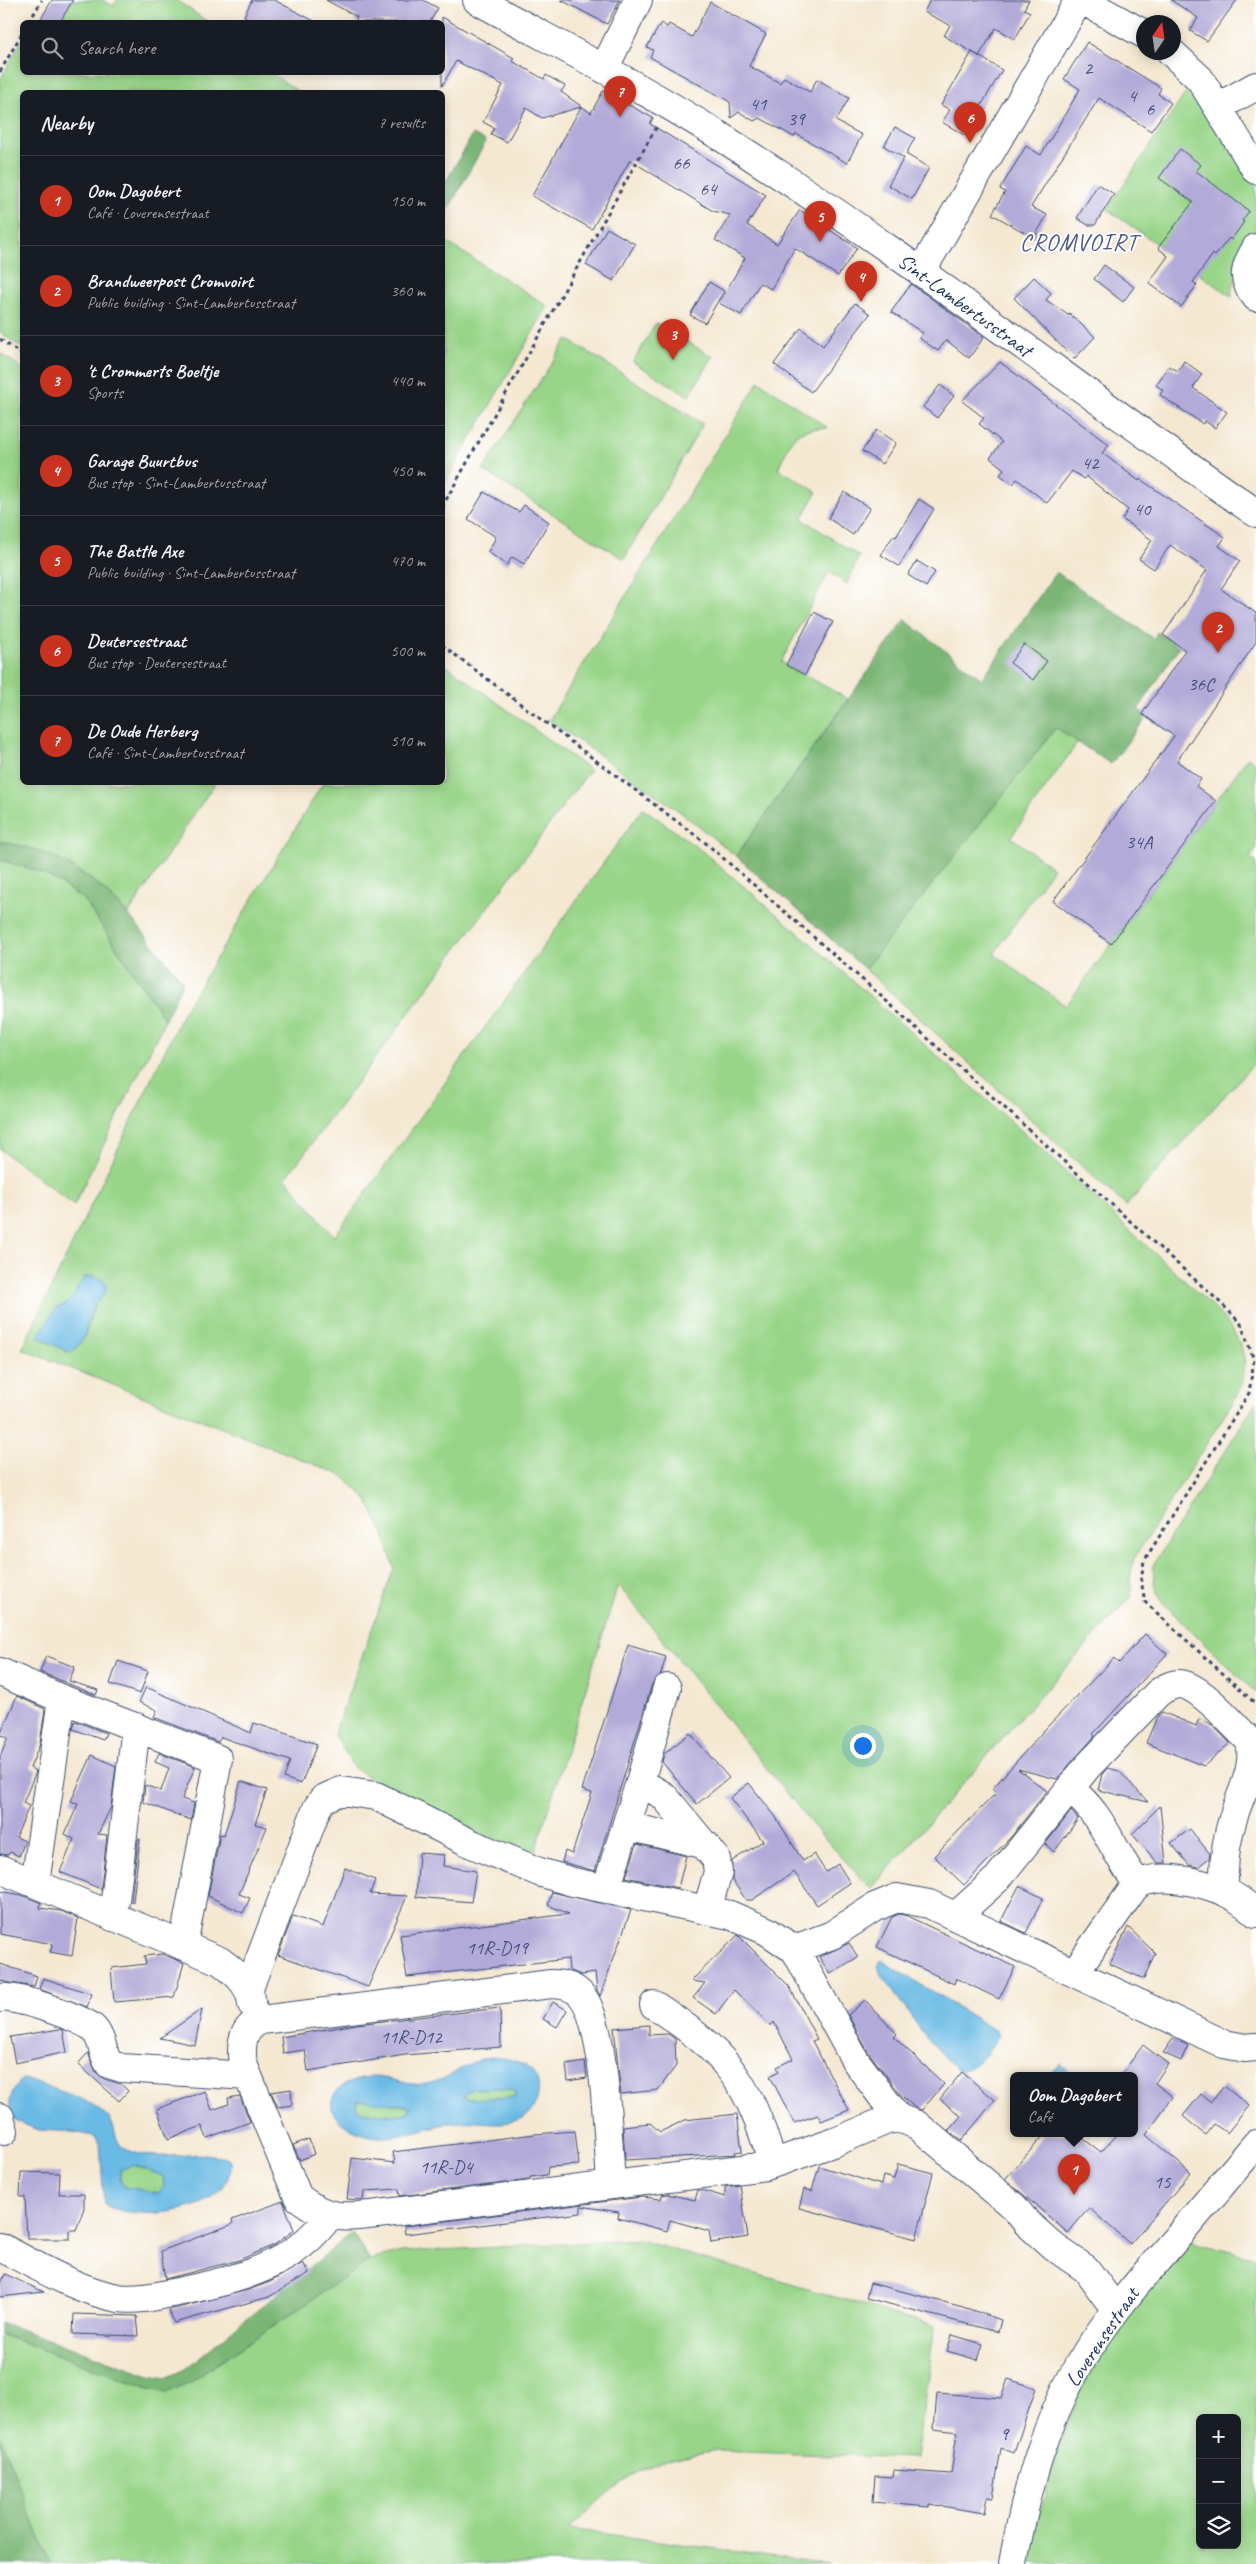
<!DOCTYPE html>
<meta charset="utf-8">
<style>
body{margin:0;font-family:Caveat,sans-serif;background:#20242c;color:#f1f3f6}
.controls{position:absolute;right:15px;bottom:15px;display:grid;overflow:hidden;border-radius:8px;box-shadow:0 2px 12px #0003}
.controls button{width:45px;height:45px;display:grid;place-items:center;padding:0;border:0;border-bottom:1px solid #363941;background:#171b24;color:#f1f3f6;font:25px sans-serif}
.compass{position:absolute;left:1136px;top:15px;width:45px;height:45px;border-radius:50%;background:#171b24;box-shadow:0 2px 12px #0003;rotate:13deg}
.you{position:absolute;left:862px;top:1745px;width:18px;height:18px;margin:-12px;border:4px solid #fff;border-radius:50%;background:#1a73e8;box-shadow:0 0 0 8px #1a73e833}
.badge{display:grid;place-items:center;width:32px;height:32px;border-radius:50%;background:#c8321e;color:#fff;font-size:16px;font-weight:700}
.pin{position:absolute;translate:-50% -41px;filter:drop-shadow(0 1px 2px #0008)}
.pin::after{content:'';position:absolute;top:26px;width:18px;height:15px;background:inherit;clip-path:polygon(0 0,100% 0,50% 100%)}
.popup{position:absolute;left:1010px;top:2072px;width:128px;height:65px;box-sizing:border-box;display:grid;place-content:center;border-radius:8px;background:#171b24;filter:drop-shadow(0 1px 4px #0005);font-size:16px;white-space:nowrap;color:#9ea1a6}
.popup b{font-size:19px;color:#f1f3f6}
.popup::after{content:'';position:absolute;left:50%;top:100%;margin-left:-10px;border:10px solid transparent;border-top-color:#171b24}
.list{margin:0;padding:0;list-style:none}
h2{display:flex;justify-content:space-between;align-items:center;height:65px;margin:0;padding:0 20px;font-size:21px}
h2 small{font-size:16px;font-weight:400;color:#9ea1a6}
.list li{display:grid;grid-template-columns:32px 1fr auto;gap:15px;align-items:center;box-sizing:border-box;height:90px;padding:0 20px;border-top:1px solid #363941}
.list b{display:block;font-size:19px;white-space:nowrap}
.list p{margin:0;font-size:16px;white-space:nowrap;color:#9ea1a6}
.list em{font-size:16px;font-style:normal;color:#9ea1a6}
.icon{flex:none;width:28px;height:28px;fill:none;stroke:currentColor;stroke-width:2;stroke-linecap:round;stroke-linejoin:round}
.map{position:relative;flex:none;width:1256px;height:2564px;overflow:hidden}
.search{position:absolute;background:#171b24;box-shadow:0 2px 12px #0003;left:20px;top:20px;width:425px;height:55px;display:flex;align-items:center;gap:12px;box-sizing:border-box;padding:0 18px;border-radius:8px;color:#9ea1a6;font-size:19px}
.panel{position:absolute;background:#171b24;box-shadow:0 2px 12px #0003;left:20px;top:90px;width:425px;height:695px;border-radius:8px}
.map>svg:first-child{display:block}
</style>
<div class="map">
<svg width="1256" height="2564" viewBox="0 0 1256 2564">
<rect width="100%" height="100%" fill="#fff"/>
<filter id="ink" filterUnits="userSpaceOnUse"><feTurbulence type="fractalNoise" baseFrequency=".02" numOctaves="2"/><feDisplacementMap in="SourceGraphic" scale="10" xChannelSelector="R" yChannelSelector="G"/><feConvolveMatrix kernelMatrix="1 2 1 2 8 2 1 2 1" color-interpolation-filters="sRGB"/></filter>
<filter id="wash" filterUnits="userSpaceOnUse"><feTurbulence type="fractalNoise" baseFrequency=".0096" numOctaves="4" result="noise"/><feDisplacementMap in="SourceGraphic" scale="20" xChannelSelector="R" yChannelSelector="G"/><feGaussianBlur stdDeviation="1.12" result="paint"/><feColorMatrix in="noise" values="0 0 0 0 0 0 0 0 0 0 0 0 0 0 0 0 0 1.4 0 .05"/><feComposite in="paint" operator="in"/></filter>
<g filter="url(#wash)">
<rect width="100%" height="100%" fill="#f4e8d1"/>
<path fill="#99d589" stroke="#5a8274" fill-rule="evenodd" d="M71 0H103L113 6 117 0H176L208 22H58Z
M22 41V72L271 73 299 92H22V348L0 332V80Z
M1194 81 1256 183V235L1232 288V297L1107 209Z
M443 240 548 306 443 486Z
M656 323 713 357 689 396 633 362Z
M567 339 703 424 624 559 483 470Z
M0 353 22 368V782L215 783 128 915C93 871 53 855 0 841Z
M759 381 828 428C791 428 794 437 778 468L817 492 802 519 859 556 847 584 829 572 781 662 848 699 736 856 679 811 549 720Z
M443 663 590 770 286 1178 334 1237 643 808 702 851 808 941 1024 1133 1213 1307C1239 1334 1255 1360 1236 1397L1133 1560 1130 1580 1132 1596 1022 1716 871 1889 816 1829 618 1585 533 1858 409 1802 354 1768 334 1734 394 1568 384 1534 366 1498 341 1475 22 1349 183 1013 323 783 442 782ZM78 1287H107L103 1296 95 1304 86 1334 72 1352 66 1351 39 1337 56 1308C69 1304 73 1299 78 1287Z
M1056 727 1078 742 1011 837 1053 868 994 954 1066 1006 1248 757 1256 764V850L1250 858 1256 862V1061L1126 1206 865 969Z
M0 860 35 870 57 881 85 901 165 1020 74 1205 0 1149Z
M1256 1402V1693L1164 1604C1153 1590 1153 1581 1154 1563Z
M503 2088 513 2090 516 2097 469 2099 462 2096 472 2089Z
M358 2100 383 2101 411 2108C404 2122 374 2111 360 2111L356 2106Z
M132 2165 163 2176 164 2185 159 2193 125 2187 120 2180V2170Z
M639 2240 935 2326 916 2458 712 2451C689 2455 665 2459 644 2469 616 2482 592 2508 569 2529L829 2564H50L0 2437V2334L146 2388 167 2393 192 2381 370 2260 402 2252Z
M1187 2241 1256 2258V2564H1029C1046 2484 1066 2402 1113 2333 1134 2301 1162 2271 1187 2241ZM1200 2418H1237V2545H1200Z"/>
<path fill="#7ab675" stroke="#4a726a" d="M473 134 486 141 443 219V187Z
M1056 572 1154 639 1157 632 1179 647 1138 710 1148 715 1111 764 1056 728 865 969 736 856 905 620 982 679Z
M0 841C15 845 30 847 44 853 108 878 141 931 183 982L165 1020 85 901 57 881 35 870 0 860Z
M352 2233 370 2260 192 2381 167 2393 146 2388 0 2334V2322L150 2375 165 2378 185 2369Z
M0 2437 50 2564H0Z"/>
<path fill="#69bae4" stroke="#4274a1" fill-rule="evenodd" d="M95 1276 104 1280C105 1282 106 1284 106 1287 106 1296 97 1300 94 1306 85 1324 89 1337 72 1352L66 1351 38 1337 56 1308C74 1303 75 1292 84 1277Z
M881 1960 996 2031 998 2036C990 2053 977 2066 959 2072L926 2037 881 1975 878 1966Z
M490 2057C514 2058 543 2065 538 2095 536 2105 533 2112 524 2117 505 2128 481 2120 461 2122 423 2124 388 2150 351 2129 344 2125 338 2121 334 2114 324 2094 346 2082 361 2078 387 2073 404 2087 425 2084 446 2082 466 2061 490 2057ZM503 2088 513 2090 516 2097 469 2099 462 2096 472 2089ZM358 2100 409 2106 411 2108C404 2121 373 2111 360 2111L356 2106Z
M1060 2064 1074 2076H1049Z
M21 2080 31 2081C54 2091 87 2096 105 2114 121 2128 108 2146 136 2153 164 2161 193 2151 221 2156L230 2161C235 2215 139 2222 104 2205L100 2144 93 2136 73 2132 39 2130 17 2122C4 2107 10 2094 21 2080ZM132 2165 163 2176 164 2185 159 2193 125 2187 120 2180V2170Z"/>
<g id="blocks">
<path fill="#b2aad8" d="M52 0H73L60 22H39Z
M252 0H274L316 22H256L244 16Z
M326 0H423L438 8 430 22H355L357 17Z
M561 0H620L607 24Z
M930 0H1029L1024 9 1030 12 1015 39 996 28 979 56 944 36 950 25 924 12Z
M1171 0H1237L1207 41 1190 31 1198 18Z
M710 2 766 34 749 66 780 83 784 77 810 92 817 79 849 98 836 121 862 135 847 163 796 134 794 137 760 118 754 121 739 112 731 118 730 102 650 57 653 50 647 47 661 23 667 27 669 24 692 37Z
M442 17 514 58 512 61 544 79 546 75 565 86 561 92 591 113 603 91 653 118 650 124 766 195 747 225 777 244 800 210 857 248 838 276 795 248 771 289 760 283 741 315 719 303 745 258 715 240 730 215 713 211 630 160 592 229 532 196 581 107 542 118 526 108 507 142 491 134 494 128 483 122 503 85 456 61 442 86Z
M1087 42 1161 88 1158 94 1171 103 1151 131 1099 98 1031 207 1047 215 1034 238 992 214 1005 192 1000 189 1026 146 1041 155 1080 89 1064 79Z
M972 52 1002 70 964 135 942 122 950 110 941 105Z
M895 127 915 138 906 154 929 168 912 199 888 185 904 158 884 146Z
M1180 149 1201 165 1196 171 1249 211 1242 221 1244 222 1231 240 1229 238 1215 256 1213 254 1193 282 1197 285 1181 307 1149 283 1168 256 1158 248 1193 202 1159 178Z
M1098 184 1114 194 1095 225H1088L1077 218Z
M607 228 635 244 614 281 586 265Z
M1104 265 1134 287 1123 302 1094 279Z
M1034 277 1051 293 1046 300 1068 315 1069 313 1095 337 1074 359 1014 298Z
M709 282 724 291 705 323 690 315Z
M911 284 984 337 969 358 946 340 938 351 919 338 923 333 891 312Z
M855 303 870 314 811 392 774 364 801 328 823 346Z
M1184 361 1202 374 1193 388 1227 412 1215 428 1205 421 1203 424 1160 395 1163 390 1156 385 1169 366 1178 371Z
M1000 362 1109 445 1102 453 1139 481 1140 479 1225 537 1219 546 1240 561 1221 589 1256 613V642L1177 761 1201 779 1196 786 1216 801 1111 944 1053 901 1174 736 1142 714 1185 650 1163 635 1207 570 1170 545 1154 569 1139 559 1152 540 1122 519 1128 510 1086 476 1084 479 1072 471 1047 503 1017 479 1013 484 1000 475 1004 469 990 458 1002 442 979 424 984 418 962 401Z
M940 385 954 396 937 418 923 407Z
M876 430 896 443 882 464 862 451Z
M484 492 519 512 524 505 549 522 524 564 512 557 507 565 488 552 496 537 468 519Z
M844 492 870 508 853 535 828 518Z
M919 499 934 509 899 566 881 555 893 536 896 537Z
M917 561 935 572 926 587 908 575Z
M814 612 833 622 805 675 786 665Z
M1024 644 1047 661 1033 680 1010 663Z
M1145 1634 1167 1654 1093 1734 1095 1736 1057 1779 1018 1769 1047 1791 1011 1837 964 1885 934 1856 996 1793 992 1789 1047 1727 1114 1658 1119 1663Z
M628 1645 666 1657 661 1674 652 1684 595 1871 562 1862 565 1851 572 1854 592 1793 582 1790Z
M46 1656 75 1667 69 1681 98 1690 96 1695 40 1672Z
M118 1661 148 1671 140 1694 110 1684Z
M146 1687 251 1733 254 1723 317 1744 301 1784 284 1778 290 1761 221 1737 218 1742 154 1717 157 1710 139 1702Z
M17 1696 45 1709 40 1744 30 1768 36 1771 35 1774 23 1803 29 1806 16 1837 25 1841 19 1856 10 1852 8 1855 0 1854V1757L8 1738 0 1735Z
M1162 1712 1196 1726 1199 1719 1211 1724 1230 1743 1204 1766 1146 1743 1157 1717Z
M75 1721 106 1733 103 1740 73 1729Z
M690 1733 729 1778 697 1804 662 1762 664 1754Z
M159 1753 195 1767 182 1799 194 1803 191 1820 143 1802 145 1785 161 1791 169 1768 155 1762Z
M92 1755 116 1766 111 1807 98 1834 107 1835 101 1889 60 1872 74 1839 65 1834 78 1804 71 1801Z
M1108 1768 1119 1771 1148 1802 1098 1790 1102 1774Z
M241 1781 267 1790 255 1824 267 1827 239 1894 250 1898 243 1913 208 1896 220 1834 224 1835Z
M749 1783 775 1816 803 1861 814 1854 826 1872 838 1864 850 1883 817 1905 794 1872 752 1900H746L732 1880V1861L763 1841 730 1798Z
M1160 1806 1166 1863H1158L1132 1834Z
M1071 1811 1078 1819 1054 1852 1045 1844Z
M1190 1829 1210 1854 1209 1858 1198 1867 1189 1865 1171 1843Z
M138 1839H140L133 1902H131Z
M637 1844 686 1856 678 1888 626 1877Z
M419 1853 444 1855 443 1866 476 1871 471 1902 416 1897Z
M345 1868 375 1880 370 1894 407 1896 368 1987 278 1955 293 1916 323 1927Z
M1019 1886 1043 1898 1026 1933 1001 1921Z
M0 1891 22 1895 41 1903 40 1908 61 1911 78 1918 72 1956 50 1952 53 1944 0 1934Z
M552 1892 631 1910 600 1996 597 1990 595 1973 581 1975 569 1970 568 1959 407 1977 400 1935 569 1914 548 1905Z
M899 1914 907 1916 1015 1967 999 1999 956 1978 954 1984 877 1947 892 1917Z
M1128 1927 1155 1953 1144 1979 1110 1964Z
M738 1935 789 1986 817 2039 812 2041 849 2110 821 2121 818 2115 794 2123 770 2076 779 2071 777 2067 793 2059 774 2022 771 2026 734 1990 716 2014 693 1998 705 1983 691 1981Z
M849 1943 858 1957 830 1974 819 1957Z
M162 1954 184 1963 174 1997 114 2002 111 1968 146 1964 144 1956Z
M0 1964 37 1976 34 1987 0 1981Z
M43 1978 92 1994 87 2007 39 1989Z
M865 2000 897 2034 894 2037 944 2084 922 2110 915 2108 901 2095 868 2052 848 2015Z
M553 2002 567 2010 557 2027 543 2019Z
M500 2008 501 2047 405 2055 308 2071 305 2050 283 2053 281 2037 357 2024Z
M202 2009 195 2045 160 2038Z
M649 2025V2035L668 2034 675 2039 676 2066 658 2090 621 2094 614 2028Z
M60 2029 63 2030 67 2052 15 2063 10 2037Z
M1173 2039 1188 2045 1181 2061 1163 2053Z
M1143 2045 1168 2064 1155 2083 1173 2097 1146 2135 1191 2173 1130 2244 1089 2208 1068 2233 1005 2179 1045 2134H1077L1101 2152 1118 2134H1134V2089L1136 2086 1134 2076 1121 2075Z
M88 2053 96 2072 104 2079 121 2084 128 2091 119 2101 78 2064Z
M585 2062 587 2078 568 2081 566 2065Z
M962 2072 995 2100 961 2141 948 2131 961 2116 940 2099Z
M1224 2086 1249 2106 1227 2133 1214 2124 1205 2135 1183 2116 1201 2094 1211 2102Z
M291 2089 292 2105 278 2107 271 2092Z
M205 2091 212 2110 229 2104 228 2098 240 2096 250 2122 207 2138 202 2126 168 2139 157 2109Z
M737 2114 742 2151 735 2152 736 2154 625 2160 623 2126 650 2123 660 2132 685 2120Z
M575 2131 579 2165 548 2167 547 2175 530 2177V2180L400 2196 399 2189 364 2191 363 2200 347 2199 352 2158 395 2163 393 2152 535 2134Z
M309 2139 314 2154 300 2160 293 2145Z
M898 2164 933 2173 916 2239 799 2208 804 2189 812 2191 819 2166 881 2185 883 2176 894 2179Z
M21 2172 60 2173 59 2194H84V2208L76 2230H70V2239H27L25 2197H20Z
M740 2185 748 2237 711 2243 709 2231 670 2220 667 2231 618 2218 619 2212 581 2206V2213L405 2234 404 2226 642 2197 661 2199 662 2195 667 2194 695 2200 698 2190H701L725 2197V2187Z
M283 2201 294 2230 274 2245 239 2260 165 2279 161 2251 233 2224 232 2220Z
M303 2263 309 2273 269 2297 174 2323 169 2310 248 2290 270 2282Z
M5 2274 44 2292 0 2297V2286Z
M870 2283 963 2307 1001 2320 998 2332 866 2298Z
M74 2314 137 2316 139 2336 73 2334Z
M952 2335 983 2344 978 2360 947 2351Z
M1008 2379 1036 2388 1014 2453 1001 2448 993 2498 987 2497 984 2513 929 2504V2507L873 2502 875 2476 893 2477 894 2470 951 2474 957 2432 934 2429 937 2393 1001 2398Z"/>
</g>
</g>
<g filter="url(#ink)">
<use href="#blocks" fill-opacity="0" stroke="#3c4b6f" stroke-width="1"/>
<g fill="none" stroke-linecap="round" stroke-linejoin="round">
<defs>
<path id="minor" d="M1082 0 1144 34
M1171 52 1200 79 1256 170
M604 69 638 0
M1218 107 1256 86
M1256 248C1245 268 1240 278 1256 297
M921 272 1079 0
M0 1672 62 1699 35 1883
M62 1699 218 1759 183 1946
M640 1782 667 1688
M1070 1789C1105 1816 1111 1850 1138 1884
M627 1826 706 1845
M0 1869 220 1961C235 1972 250 1984 252 2004
M606 1889 640 1782 664 1796 716 1859 718 1872 707 1910
M956 1916 997 1879 1087 1767 1158 1693C1165 1688 1171 1684 1180 1684 1200 1685 1235 1727 1250 1741 1256 1768 1242 1790 1234 1815 1226 1840 1222 1866 1225 1892
M113 1917 136 1727
M793 1946 855 2060 898 2118
M1074 1973 1134 1888C1152 1869 1206 1883 1227 1893 1238 1898 1247 1905 1256 1913
M249 1988 317 1808 323 1799 341 1791 376 1796 472 1844 539 1872 573 1882 730 1915 767 1931 789 1946 800 1947 832 1935 875 1907 897 1898 929 1904 1224 2044 1245 2048 1256 2047
M0 1998C13 1994 85 2019 94 2029 103 2039 102 2053 109 2064L122 2068 248 2076
M654 2005C725 2052 749 2080 772 2163
M0 2117 4 2131
M611 2185C608 2143 606 2026 582 1996 574 1986 563 1984 551 1984L261 2020C242 2028 240 2045 243 2064L298 2197C327 2220 343 2218 378 2214L766 2166 835 2142 887 2120 898 2118 917 2125 1014 2207 1027 2223 1054 2247 1086 2269 1116 2310
M0 2247C38 2266 76 2290 118 2298 139 2301 161 2295 182 2291 238 2279 294 2266 329 2216
M1013 2564C1025 2495 1043 2428 1078 2366 1106 2318 1143 2276 1180 2234 1205 2204 1231 2174 1256 2144"/>
<path id="major" d="M477 0C557 44 640 86 718 135 904 252 1076 388 1256 513"/>
</defs>
<use href="#minor" stroke="#3c4b6f" stroke-width="30"/>
<use href="#major" stroke="#3c4b6f" stroke-width="30"/>
<path stroke="#3c4b6f" stroke-width="3" stroke-dasharray="4 4" stroke-linecap="butt" d="M29 22 42 0
M0 72 22 33
M0 339 22 355
M442 507 657 126
M442 645 707 844 872 988 1223 1305 1241 1324 1254 1360 1249 1393 1144 1561 1141 1580 1145 1602 1256 1704"/>
<use href="#minor" stroke="#fff" stroke-width="28"/>
<use href="#major" stroke="#fff" stroke-width="28"/>
</g>
</g>
<g text-anchor="middle" dominant-baseline="central" stroke-width="4" stroke-linejoin="round" paint-order="stroke">
<g font-size="19" fill="#414e7c">
<text x="1088" y="68">2</text>
<text x="1132" y="96">4</text>
<text x="758" y="104">41</text>
<text x="1150" y="109">6</text>
<text x="796" y="119">39</text>
<text x="681" y="163">66</text>
<text x="708" y="189">64</text>
<text x="1090" y="463">42</text>
<text x="1142" y="509">40</text>
<text x="1201" y="684">36C</text>
<text x="1139" y="842">34A</text>
<text x="497" y="1948">11R-D19</text>
<text x="411" y="2037">11R-D12</text>
<text x="446" y="2167">11R-D4</text>
<text x="1162" y="2182">15</text>
<text x="1004" y="2434">9</text>
</g>
<g font-size="21" fill="#1b2f5e" stroke="#fff">
<text transform="translate(965 305) rotate(36)">Sint-Lambertusstraat</text>
<text transform="translate(1102 2337) rotate(-56)">Loverensestraat</text>
</g>
<g font-size="24" letter-spacing="1" fill="#505a89" stroke="#fff">
<text x="1079" y="242">CROMVOIRT</text>
</g>
</g>
</svg>
<div class="controls">
<button>+</button>
<button>−</button>
<button><svg class="icon" aria-label="layers" viewBox="0 0 24 24"><path d="M12 4l9 5-9 5-9-5zM3 14l9 5 9-5"/></svg></button>
</div>
<svg class="compass" viewBox="-18 -18 36 36"><path d="M0-13l5 13h-10z" fill="#e53935"/><path d="M0 13l5-13h-10z" fill="#9ea1a6"/></svg>
<div class="you"></div>
<div class="pin badge" style="left:1074px;top:2195px">1</div>
<div class="popup"><b>Oom Dagobert</b>Café</div>
<div class="pin badge" style="left:1218px;top:653px">2</div>
<div class="pin badge" style="left:673px;top:360px">3</div>
<div class="pin badge" style="left:861px;top:302px">4</div>
<div class="pin badge" style="left:820px;top:242px">5</div>
<div class="pin badge" style="left:970px;top:143px">6</div>
<div class="pin badge" style="left:620px;top:117px">7</div>
<div class="search"><svg class="icon" aria-label="search" viewBox="0 0 24 24"><circle cx="10" cy="10" r="6"/><path d="M15 15l6 6"/></svg>Search here</div>
<section class="panel">
<h2>Nearby<small>7 results</small></h2>
<ul class="list">
<li><span class="badge">1</span><div><b>Oom Dagobert</b><p>Café · Loverensestraat</p></div><em>150 m</em></li>
<li><span class="badge">2</span><div><b>Brandweerpost Cromvoirt</b><p>Public building · Sint-Lambertusstraat</p></div><em>360 m</em></li>
<li><span class="badge">3</span><div><b>'t Crommerts Boeltje</b><p>Sports</p></div><em>440 m</em></li>
<li><span class="badge">4</span><div><b>Garage Buurtbus</b><p>Bus stop · Sint-Lambertusstraat</p></div><em>450 m</em></li>
<li><span class="badge">5</span><div><b>The Battle Axe</b><p>Public building · Sint-Lambertusstraat</p></div><em>470 m</em></li>
<li><span class="badge">6</span><div><b>Deutersestraat</b><p>Bus stop · Deutersestraat</p></div><em>500 m</em></li>
<li><span class="badge">7</span><div><b>De Oude Herberg</b><p>Café · Sint-Lambertusstraat</p></div><em>510 m</em></li>
</ul>
</section>
</div>
